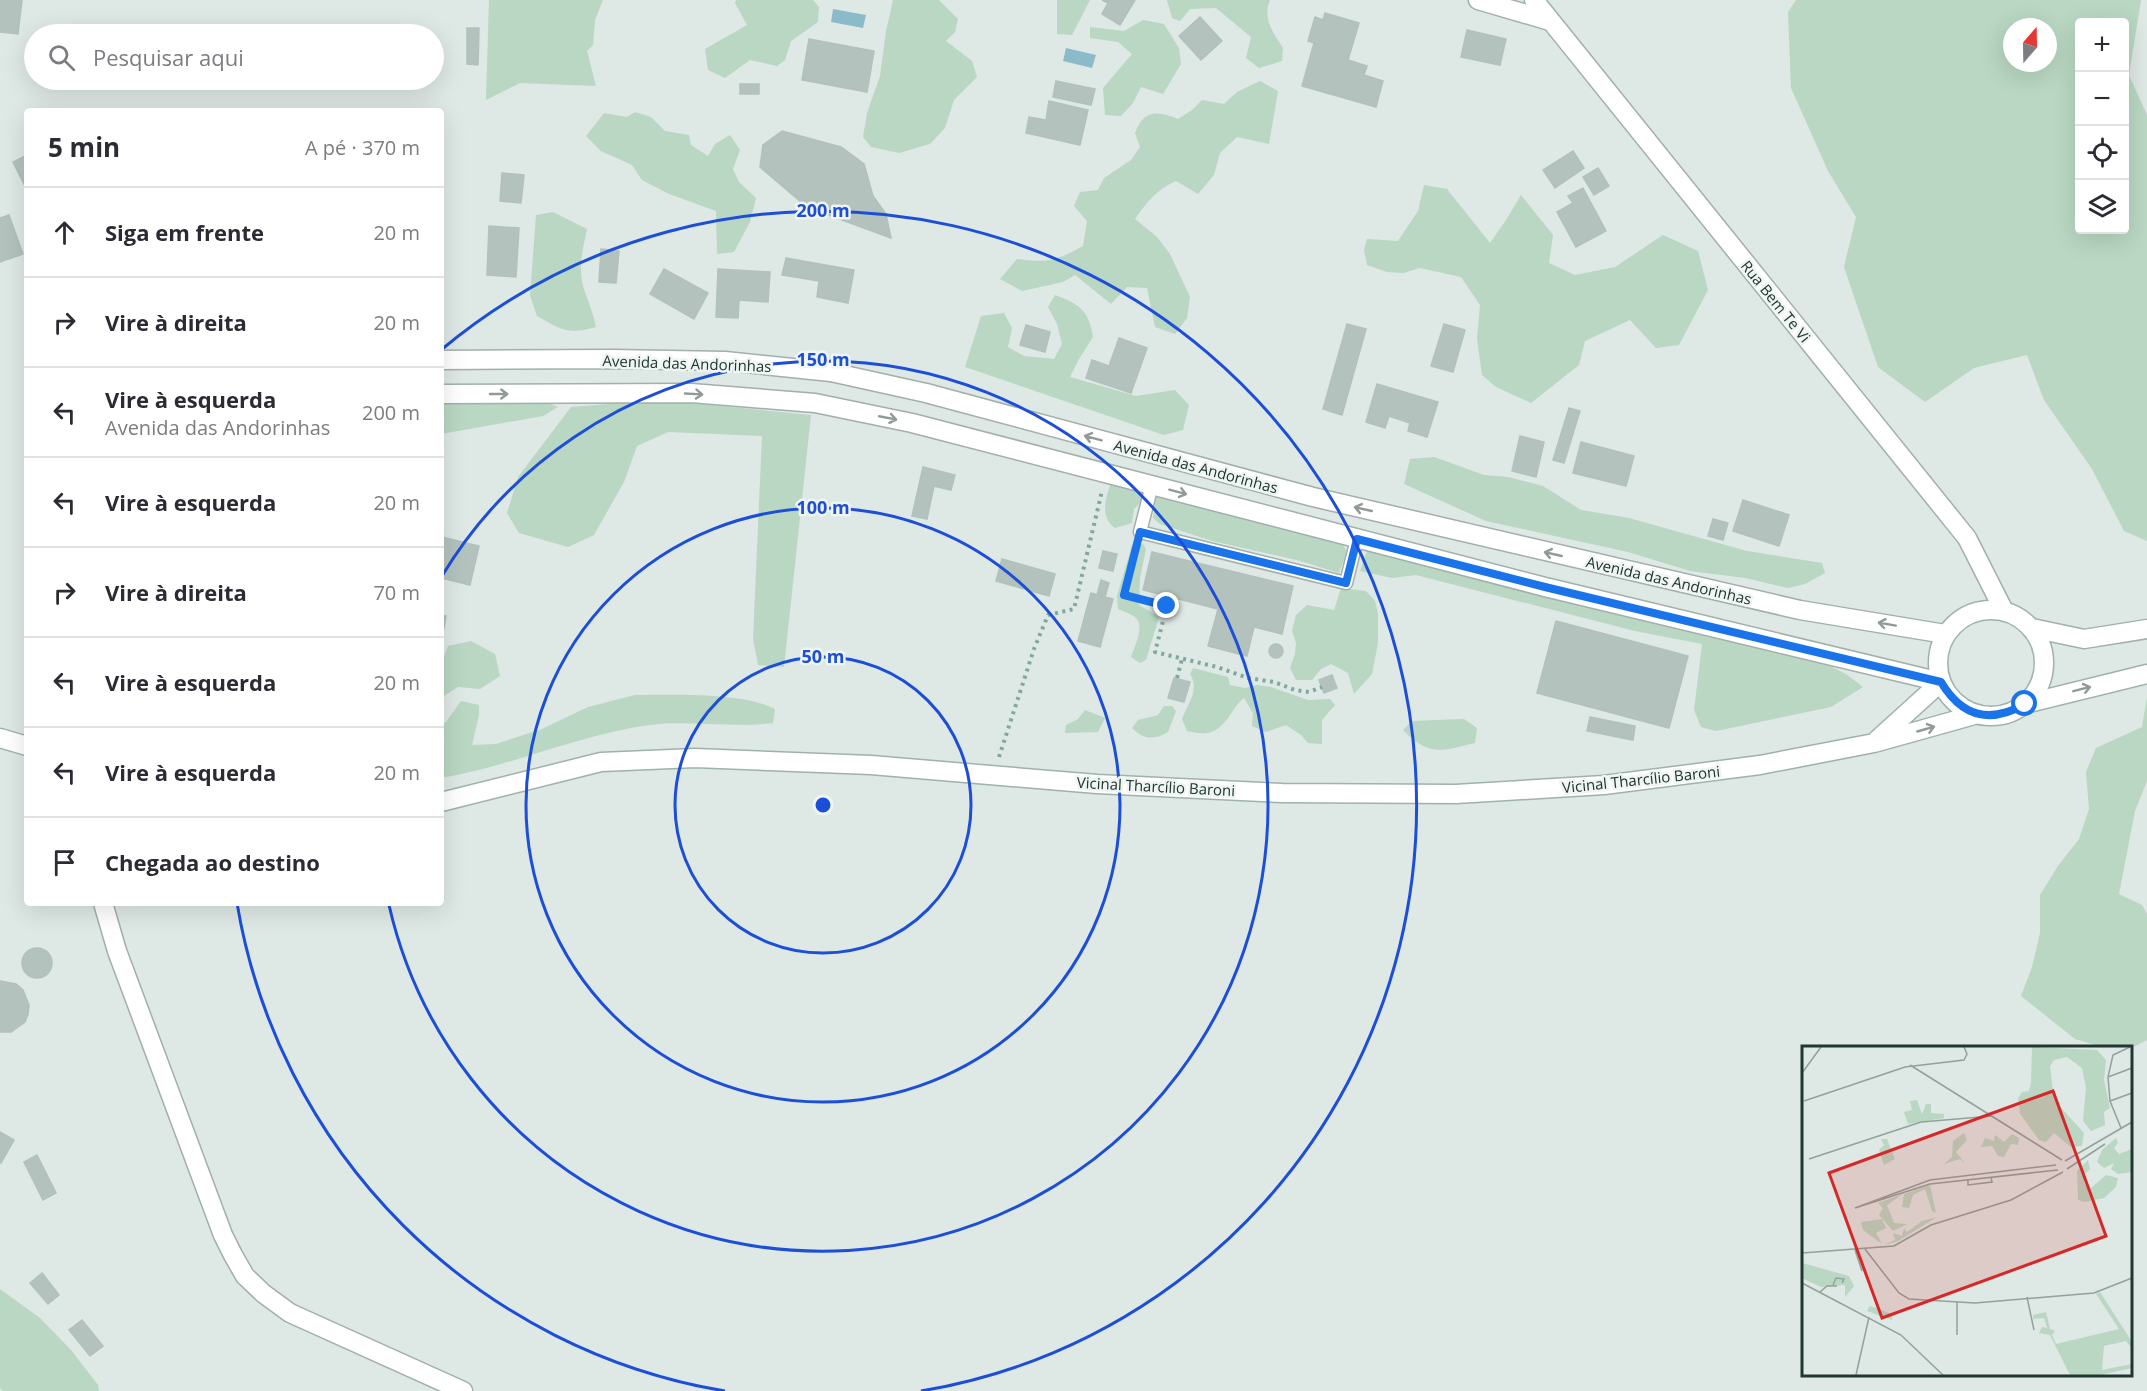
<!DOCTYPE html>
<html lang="pt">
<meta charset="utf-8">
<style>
body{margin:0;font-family:"Open Sans",sans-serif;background:#f7f7f7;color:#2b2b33}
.controls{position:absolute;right:18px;top:18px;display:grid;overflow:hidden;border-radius:6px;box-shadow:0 6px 24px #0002}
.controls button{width:54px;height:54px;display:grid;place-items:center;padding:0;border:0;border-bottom:2px solid #e1e1e2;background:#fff;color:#2b2b33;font:30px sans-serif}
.compass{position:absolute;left:2003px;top:18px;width:54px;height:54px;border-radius:50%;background:#fff;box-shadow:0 6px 24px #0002;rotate:20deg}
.stop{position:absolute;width:18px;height:18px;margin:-14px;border:4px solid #1a73e8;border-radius:50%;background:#fff}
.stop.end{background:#1a73e8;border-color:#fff;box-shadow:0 2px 6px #0008}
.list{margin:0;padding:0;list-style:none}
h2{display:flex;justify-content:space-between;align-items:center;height:78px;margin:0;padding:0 24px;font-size:26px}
h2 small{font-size:20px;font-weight:400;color:#7c7c81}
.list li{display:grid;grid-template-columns:39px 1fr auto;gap:18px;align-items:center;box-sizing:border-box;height:90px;padding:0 24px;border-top:2px solid #e1e1e2}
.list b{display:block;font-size:22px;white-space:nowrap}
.list p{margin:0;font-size:20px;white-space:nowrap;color:#7c7c81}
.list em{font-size:20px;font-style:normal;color:#7c7c81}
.icon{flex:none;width:33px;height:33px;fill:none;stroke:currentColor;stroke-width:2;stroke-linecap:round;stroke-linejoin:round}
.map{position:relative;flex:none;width:2147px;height:1391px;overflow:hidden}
.search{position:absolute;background:#fff;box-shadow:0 6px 24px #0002;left:24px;top:24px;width:420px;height:66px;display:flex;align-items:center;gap:15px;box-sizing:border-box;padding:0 21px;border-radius:33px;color:#7c7c81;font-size:22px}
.panel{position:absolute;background:#fff;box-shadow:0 6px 24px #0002;left:24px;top:108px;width:420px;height:798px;border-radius:6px}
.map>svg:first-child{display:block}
</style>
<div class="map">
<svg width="2147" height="1391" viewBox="0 0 2147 1391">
<rect width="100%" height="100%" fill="#dee8e4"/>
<path fill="#b9d7c3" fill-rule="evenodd" d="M489 0H603L595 20 593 45 587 51 596 86 520 83 486 100Z
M736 0H813L819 7 818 22 791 41 785 60 777 66 750 60 725 78 708 70 705 49 747 25 735 3Z
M893 0H939L958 19 955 32 946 41 972 61 977 77 954 100 945 128 930 144 899 153 871 147 863 137 867 113 880 76 886 31Z
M1057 0H1090L1072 35 1057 34Z
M1167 0H1270C1262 19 1273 32 1283 48L1282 61 1259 68 1246 58 1251 37 1216 8 1190 9 1180 21 1172 18Z
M1796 0H2141L2129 75 2147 115V541L2124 531 2092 469 2044 400 2027 355 1974 368 1925 402 1878 367 1844 267 1856 217 1828 171 1791 88 1788 12ZM2080 22H2124V230H2080ZM2012 27H2048V63H2012Z
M1143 20 1164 24 1179 48 1181 64 1163 94 1141 87 1133 103 1121 116 1105 115 1103 88 1132 54 1118 42 1090 38V27L1124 31Z
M1260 81 1278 91 1269 144 1237 137 1220 153 1214 175 1198 194 1176 181C1157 189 1146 203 1135 219L1157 237 1170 254 1190 297 1187 318 1175 334 1155 327 1147 288 1127 287 1111 304 1075 275 1063 282 1022 291 1000 279 1017 259C1047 263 1056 261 1083 246L1087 221 1074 206 1080 192 1098 190 1104 178 1131 160 1140 147 1135 133C1144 109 1158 111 1178 119L1192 110 1202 100 1224 104 1237 92Z
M635 112 651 117 665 131 689 135 691 145 708 156 715 144 730 135 740 150 733 169 739 182 756 198 750 222 734 252 717 254 716 211 669 194 642 180 632 165 601 151 586 136 604 113 627 117Z
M1424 185 1447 189 1490 243 1506 220 1521 195 1553 235 1549 263 1575 275 1615 267 1663 235 1698 251 1708 290 1679 345 1656 348 1630 320 1585 341 1579 365 1531 403 1496 387 1482 375 1477 339 1480 305 1461 277 1420 268 1403 273 1387 272 1367 265 1364 250 1367 239 1398 241 1418 211Z
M553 212 587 229C583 248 578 266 583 286 587 299 593 312 596 327 568 335 561 330 537 316L530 296 536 215Z
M1055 295C1079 304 1089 310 1093 337L1079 359 1070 377 1136 396 1175 390 1189 405 1183 430 1164 435 965 367 981 316 1004 313 1012 328 1008 347 1024 356 1054 359 1062 344 1057 324 1048 307Z
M660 400 811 415 784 667 758 665 753 639 762 436 668 432 637 446 624 482 594 535 568 547 519 533 507 513 518 477 571 407Z
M545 402 558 407 543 416 441 434V403Z
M1434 457 1484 475 1508 477 1543 486 1581 510 1629 518 1747 551 1822 563 1825 573 1805 584 1788 588 1745 578 1690 571 1628 552 1486 521 1404 484 1410 459Z
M1111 482 1143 488 1140 503 1134 509 1132 523 1115 528C1099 516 1106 498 1111 482Z
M1157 492 1340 539 1347 552 1339 573 1297 560 1212 541 1160 524 1153 518Z
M1143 544 1146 549 1140 578 1139 605 1159 617 1146 660 1140 663 1131 657C1134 647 1145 627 1136 618 1132 614 1123 611 1118 609L1117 596 1132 545Z
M1368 548 1818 660 1846 674 1863 687 1831 707 1716 731 1701 727 1694 710 1702 644 1635 631 1416 575 1392 578 1360 571Z
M1341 588 1366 591 1375 601 1378 613V643L1372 674 1354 694 1348 673 1331 664 1321 669 1312 680H1296L1290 668 1295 654 1296 643 1292 631 1296 615 1307 605 1334 610Z
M471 641 495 654 500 676 480 689 458 687 441 698V659H443L448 646Z
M1193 668 1228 677 1230 685 1245 688 1257 685 1271 687 1308 700 1330 699 1335 705 1322 720V744L1308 743 1301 735 1286 725 1266 732 1252 726 1253 713 1244 698C1231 708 1225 732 1206 733 1200 734 1193 732 1187 731L1182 719C1188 703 1200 690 1190 674Z
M635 695C673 695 742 692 775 709L773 723C732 728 690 720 649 725 578 735 512 766 441 778V724L446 722 461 701 479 705V715L472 745 496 744 542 729 588 707Z
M2147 697V781L2135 811 2119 894 2142 905 2147 914V1040L2131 1048 2102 1047 2075 1039 2021 996 2032 967 2040 933V895L2058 866 2079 839 2089 809 2086 772 2096 748 2142 727Z
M1164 706H1172L1176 711 1168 732C1154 740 1144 740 1132 728L1138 720 1158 715Z
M1085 710 1105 718 1098 732 1065 733 1066 725 1078 719Z
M1464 719 1477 728 1475 743C1442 751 1429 757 1403 730L1412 721Z
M0 1289 40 1318 71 1350 98 1385 99 1391H3L0 1388Z"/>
<path fill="#8bbbc8" d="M833 9 866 15 863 28 831 22Z
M1066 48 1096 55 1092 68 1063 61Z"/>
<path fill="#b4c2bd" stroke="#b1c1bb" stroke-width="1.5" d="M0 0H22L18 34 0 32Z
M1102 0H1135L1120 25 1102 14 1108 3Z
M1325 13 1359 23 1348 60 1367 66 1364 75 1383 81 1376 107 1302 86 1314 43 1308 41 1315 17 1323 20Z
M1200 17 1222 41 1201 60 1179 36Z
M467 28H479L478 65 467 64Z
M1467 30 1506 39 1500 65 1461 57Z
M809 39 874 51 867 92 802 80Z
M1056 81 1095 89 1091 105 1053 97Z
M740 84H759V94H740Z
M1049 101 1088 110 1080 145 1026 133 1029 117 1046 120Z
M782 131 841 147 864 164 873 196 886 214 891 238 807 207 760 167 763 145Z
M1573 151 1584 168 1555 188 1543 170Z
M27 155V183L24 184 13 162Z
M1598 168 1609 186 1594 195 1583 177Z
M502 173 524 175 521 203 500 201Z
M1583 188 1606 231 1576 247 1557 212 1573 203 1568 196Z
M9 215 23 254 0 262V218Z
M489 226 519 228 516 277 487 275Z
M601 249 619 251 616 283 599 282Z
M786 258 854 270 848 303 817 297 819 281 782 275Z
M664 269 708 293 694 319 650 294Z
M718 269 770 272 768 302 739 300 738 318 716 317Z
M1347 324 1366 329 1342 415 1323 409Z
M1444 324 1465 330 1453 372 1431 366Z
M1026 325 1050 332 1045 352 1020 345Z
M1119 338 1147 348 1131 393 1086 378 1092 360 1109 366Z
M1377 384 1438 402 1427 437 1408 431 1410 423 1389 416 1385 428 1366 422Z
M1569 408 1580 411 1564 463 1553 460Z
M1520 436 1544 442 1536 477 1512 471Z
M1581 442 1634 456 1626 486 1573 473Z
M923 467 955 475 951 490 934 486 927 519 912 516Z
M1743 500 1789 515 1779 546 1733 531Z
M1713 519 1728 523 1723 540 1708 536Z
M442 537 479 546 470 585 441 578Z
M1103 551 1117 554 1113 571 1099 568Z
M1152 552 1293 586 1282 634 1254 627 1247 656 1208 646 1218 609 1143 590Z
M1002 559 1055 574 1049 596 996 581Z
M1101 580 1109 583 1105 597 1097 595Z
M1091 593 1113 599 1100 647 1078 641Z
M441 615 446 616 441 645Z
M1556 621 1688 656 1669 728 1537 693Z
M1269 651a7 7 0 1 1 14 0a7 7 0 1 1-14 0Z
M1332 675 1337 688 1324 693 1319 680Z
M1174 678 1190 682 1184 702 1168 698Z
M1590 717 1635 726 1633 740 1587 731Z
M22 963a15 15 0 1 1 30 0a15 15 0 1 1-30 0Z
M0 981 16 984 23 990 29 1005 28 1014 25 1022 11 1032H0Z
M0 1132 14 1140 1 1163H0Z
M37 1155 56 1193 43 1200 24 1162Z
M42 1273 59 1295 48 1304 30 1283Z
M82 1320 103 1346 90 1356 69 1330Z"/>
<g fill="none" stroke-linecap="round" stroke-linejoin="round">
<defs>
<path id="lane" d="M1152 485 1140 532 1346 583 1357 539"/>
<path id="street" d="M1478 0 1550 21
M1534 0 1967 538 2004 611
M441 360 612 359 725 361 831 372 926 393 1313 497 1800 610 1945 634
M441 394 691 393 815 403 912 423 1545 587 1941 682
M103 903 117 951 223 1235 233 1255 245 1276 264 1294 290 1313 463 1391"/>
<path id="secondary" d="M1938 663a53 53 0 1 1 106 0a53 53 0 1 1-106 0Z
M2032 628 2084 639 2147 629
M2025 704 2147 674
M0 738 27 746
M1877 740 1941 682
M441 802 601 762 695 758 871 765 1097 784 1282 793 1456 794 1604 785 1760 765 1874 743 1978 714"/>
</defs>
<use href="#lane" stroke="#a2afab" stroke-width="15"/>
<use href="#street" stroke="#a2afab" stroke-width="21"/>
<use href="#secondary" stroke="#9eb2ac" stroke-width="21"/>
<path stroke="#81a89e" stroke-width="4" stroke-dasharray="3 4.5" stroke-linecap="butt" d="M1137 545 1124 595 1167 606 1155 652 1217 667 1248 678 1274 682 1295 690 1309 692 1322 687
M1177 678 1182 659
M999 757 1034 649 1048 615 1074 609 1102 491"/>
<use href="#lane" stroke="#fff" stroke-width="12"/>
<use href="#street" stroke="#fff" stroke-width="18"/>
<use href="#secondary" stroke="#fff" stroke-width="18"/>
</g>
<defs><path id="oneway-shaft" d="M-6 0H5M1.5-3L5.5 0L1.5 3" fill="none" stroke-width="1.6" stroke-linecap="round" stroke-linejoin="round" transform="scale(1.5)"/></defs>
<g stroke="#909a98">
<use href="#oneway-shaft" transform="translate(499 394)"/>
<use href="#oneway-shaft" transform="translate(694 394) rotate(3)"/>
<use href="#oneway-shaft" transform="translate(888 418) rotate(11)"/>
<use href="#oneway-shaft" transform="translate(1093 438) rotate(-165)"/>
<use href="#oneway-shaft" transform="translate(1178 492) rotate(15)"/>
<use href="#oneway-shaft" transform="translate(1363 509) rotate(-167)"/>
<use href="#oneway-shaft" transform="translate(1553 554) rotate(-167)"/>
<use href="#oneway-shaft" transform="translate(1887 624) rotate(-170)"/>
<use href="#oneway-shaft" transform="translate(2082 689) rotate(-14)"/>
<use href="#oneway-shaft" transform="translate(1926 729) rotate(-16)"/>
</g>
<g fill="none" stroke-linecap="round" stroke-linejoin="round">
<path stroke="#1a73e8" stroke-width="8" d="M1167 606 1124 595 1140 532 1346 583 1357 539 1545 587 1941 682C1962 717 1990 724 2025 704"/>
</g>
<g fill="none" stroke="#1d4ed8" stroke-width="3">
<circle cx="823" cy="805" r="148"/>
<circle cx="823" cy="805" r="297"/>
<path d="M442 576A445 445 0 1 1 389 905"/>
<path d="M725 1391A594 594 0 0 1 237 903M441 350A594 594 0 1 1 921 1391"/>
</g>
<g text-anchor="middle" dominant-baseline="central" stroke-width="5" stroke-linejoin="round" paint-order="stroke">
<g font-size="15" fill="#213631" stroke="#eef5f2">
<text transform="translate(1776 301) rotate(51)">Rua Bem Te Vi</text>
<text transform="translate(687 363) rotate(2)">Avenida das Andorinhas</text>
<text transform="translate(1196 466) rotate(15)">Avenida das Andorinhas</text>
<text transform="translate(1669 580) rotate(13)">Avenida das Andorinhas</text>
<text transform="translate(1641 779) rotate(-6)">Vicinal Tharcílio Baroni</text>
<text transform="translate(1156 786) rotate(3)">Vicinal Tharcílio Baroni</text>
</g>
</g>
<g transform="translate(1802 1046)">
<rect width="330" height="330" fill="#dee8e4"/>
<path d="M230 1 295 4 304 14 302 34 308 62 302 66 303 79 289 85 281 75 284 42 280 22 265 11 252 14 248 20 252 54 282 87 280 100 269 101 252 87 244 96 237 94 218 68 216 52 220 46 227 45 229 37ZM115 54 120 68 124 58H129V67L142 68V72L106 78 102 66 110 64 108 55ZM162 87 165 94 154 106 163 117 158 113 142 118 150 111 151 95ZM210 88 217 92 216 99 209 98 202 111 196 110 190 100 179 101 183 92 192 95 193 89 202 96ZM314 92 316 97 312 102 317 108 330 103V126L316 128 309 123 312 117 302 122 295 116 300 104ZM79 93H85L93 113 82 119 77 104 82 99ZM286 114 288 123 281 130 283 139 288 143 304 129 316 132 314 141 302 152 283 156 276 154 275 125ZM128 139 134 167 130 165 123 143 111 149 107 162 100 161 102 148ZM101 148 85 159 92 177 105 178 91 185 77 169 81 162 76 157ZM135 171 96 195 82 199 93 194 91 187 100 190 102 182 105 186 120 175ZM80 173 84 182 74 187 80 198 61 184 59 176ZM0 217 47 230 52 240 43 251V239L19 241 0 232ZM298 246 330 296V303L324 295 302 300 300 324 330 318V322L298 329H268L248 289 237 287 240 281 245 282 242 272 231 273V269L244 266 248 283 253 285 250 289 254 298 317 283 294 248ZM68 260 90 268V274L65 265Z" fill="#b9d7c3"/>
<path fill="none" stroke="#92a19c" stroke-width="1.5" d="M108 19 260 114M0 27 19 1M306 31 330 22M2 55 103 21 162 14 165 8 162 1M308 55 330 47M319 82 308 55 306 31 311 9 328 1M7 113 119 76 190 70M263 115 330 76M265 123 303 98M166 134V139L190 136 189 131M53 162 128 134 254 119M53 162 128 138 256 124M0 189V167M63 203 97 247 107 253 173 257 292 247 330 232M53 204 60 225M0 207 92 200 129 179 209 154 261 126M0 237 99 289 141 329M31 239 34 232 42 233 40 237M18 246 25 240H35M225 251 232 284M155 256V289M54 329 67 271"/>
<path fill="#d62828" fill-opacity="0.15" stroke="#d62828" stroke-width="3" d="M251 45 304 190 80 272 27 127Z"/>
<rect width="330" height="330" fill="none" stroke="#213631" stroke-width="3"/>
</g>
<circle cx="823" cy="805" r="9" fill="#1d4ed8" stroke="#eef5f2" stroke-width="3"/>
<g font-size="18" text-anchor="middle" font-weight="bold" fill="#1d4ed8" stroke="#eef5f2" stroke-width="5" stroke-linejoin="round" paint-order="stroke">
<text x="823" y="217">200 m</text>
<text x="823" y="366">150 m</text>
<text x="823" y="514">100 m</text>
<text x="823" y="663">50 m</text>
</g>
</svg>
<div class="controls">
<button>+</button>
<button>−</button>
<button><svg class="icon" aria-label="locate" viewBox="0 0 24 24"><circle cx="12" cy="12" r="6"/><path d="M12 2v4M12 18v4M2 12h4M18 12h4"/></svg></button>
<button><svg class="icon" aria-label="layers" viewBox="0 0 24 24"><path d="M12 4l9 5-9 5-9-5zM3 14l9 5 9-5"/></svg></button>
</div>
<svg class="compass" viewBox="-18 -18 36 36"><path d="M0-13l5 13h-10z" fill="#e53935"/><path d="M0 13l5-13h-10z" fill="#7c7c81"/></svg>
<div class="stop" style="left:2025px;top:704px"></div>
<div class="stop end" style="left:1167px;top:606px"></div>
<div class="search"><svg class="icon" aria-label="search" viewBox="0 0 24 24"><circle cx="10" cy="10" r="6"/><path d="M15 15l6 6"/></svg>Pesquisar aqui</div>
<section class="panel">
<h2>5 min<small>A pé · 370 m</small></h2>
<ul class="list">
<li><svg class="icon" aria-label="ahead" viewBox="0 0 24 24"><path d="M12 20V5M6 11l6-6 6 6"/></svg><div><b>Siga em frente</b></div><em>20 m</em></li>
<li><svg class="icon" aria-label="right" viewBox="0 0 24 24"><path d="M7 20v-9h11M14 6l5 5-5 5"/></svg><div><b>Vire à direita</b></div><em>20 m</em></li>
<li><svg class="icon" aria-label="left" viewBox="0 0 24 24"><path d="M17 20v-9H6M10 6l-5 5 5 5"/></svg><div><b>Vire à esquerda</b><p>Avenida das Andorinhas</p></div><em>200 m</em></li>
<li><svg class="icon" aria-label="left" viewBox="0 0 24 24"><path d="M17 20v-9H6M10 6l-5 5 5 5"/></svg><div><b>Vire à esquerda</b></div><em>20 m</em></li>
<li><svg class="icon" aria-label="right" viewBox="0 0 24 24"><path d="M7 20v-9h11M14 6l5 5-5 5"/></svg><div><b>Vire à direita</b></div><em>70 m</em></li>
<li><svg class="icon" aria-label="left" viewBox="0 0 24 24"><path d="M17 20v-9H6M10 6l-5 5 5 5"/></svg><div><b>Vire à esquerda</b></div><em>20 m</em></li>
<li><svg class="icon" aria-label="left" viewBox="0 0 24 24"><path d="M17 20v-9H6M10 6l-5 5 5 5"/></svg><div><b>Vire à esquerda</b></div><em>20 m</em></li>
<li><svg class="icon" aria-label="arrive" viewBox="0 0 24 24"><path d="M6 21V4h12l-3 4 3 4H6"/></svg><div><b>Chegada ao destino</b></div></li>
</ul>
</section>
</div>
